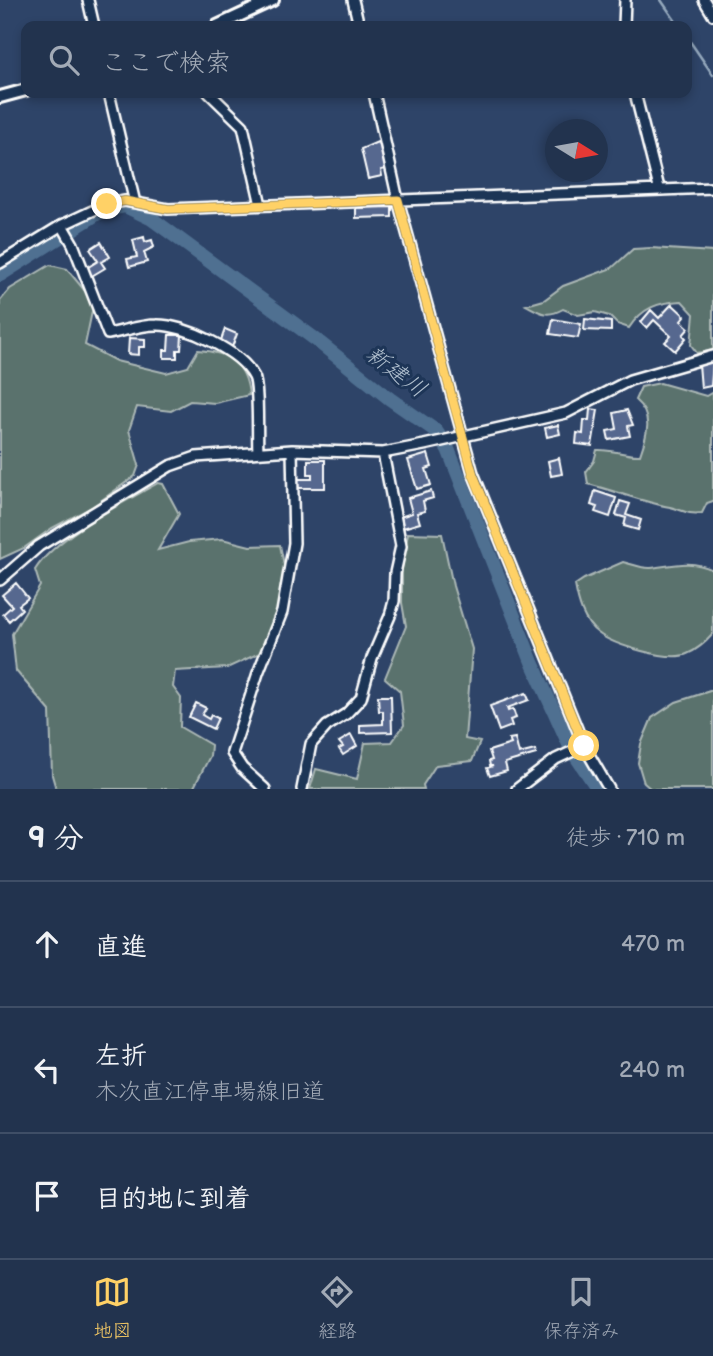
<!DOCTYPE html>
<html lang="ja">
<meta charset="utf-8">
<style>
body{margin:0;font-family:"Balsamiq Sans","Klee One",sans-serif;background:#2a3b55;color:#f1f3f6}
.compass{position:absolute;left:545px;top:119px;width:63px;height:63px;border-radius:50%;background:#22334e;box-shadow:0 4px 10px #0003;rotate:101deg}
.stop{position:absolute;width:21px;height:21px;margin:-16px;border:5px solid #ffd166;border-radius:50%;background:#fff}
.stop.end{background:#ffd166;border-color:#fff;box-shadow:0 2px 7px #0008}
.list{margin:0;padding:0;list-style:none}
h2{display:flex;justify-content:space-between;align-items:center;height:91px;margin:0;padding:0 28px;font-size:30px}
h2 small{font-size:23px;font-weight:400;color:#a2aab6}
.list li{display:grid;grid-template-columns:46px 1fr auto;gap:21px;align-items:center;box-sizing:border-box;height:126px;padding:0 28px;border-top:2px solid #3f4e66}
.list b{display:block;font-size:26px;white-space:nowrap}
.list p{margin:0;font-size:23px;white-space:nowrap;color:#a2aab6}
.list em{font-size:23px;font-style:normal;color:#a2aab6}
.icon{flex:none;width:38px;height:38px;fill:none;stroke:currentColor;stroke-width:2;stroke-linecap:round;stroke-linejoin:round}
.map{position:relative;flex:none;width:713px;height:789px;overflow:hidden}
.search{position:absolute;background:#22334e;box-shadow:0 4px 10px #0003;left:21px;right:21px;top:21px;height:77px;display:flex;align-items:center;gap:18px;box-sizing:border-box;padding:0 24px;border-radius:14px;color:#a2aab6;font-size:26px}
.sheet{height:469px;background:#22334e}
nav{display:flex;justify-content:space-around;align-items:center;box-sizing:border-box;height:98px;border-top:2px solid #3f4e66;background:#22334e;font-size:19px;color:#a2aab6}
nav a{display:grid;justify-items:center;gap:4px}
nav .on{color:#ffd166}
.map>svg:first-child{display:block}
</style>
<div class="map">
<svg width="713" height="789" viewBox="0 0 713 789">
<rect width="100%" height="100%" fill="#2e4468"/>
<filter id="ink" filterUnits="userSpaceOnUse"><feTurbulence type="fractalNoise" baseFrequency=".0143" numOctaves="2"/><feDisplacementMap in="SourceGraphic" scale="14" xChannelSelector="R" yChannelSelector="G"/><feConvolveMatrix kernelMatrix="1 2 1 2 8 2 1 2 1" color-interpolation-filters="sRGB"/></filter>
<g filter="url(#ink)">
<path fill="#5a726d" stroke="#acb8b6" stroke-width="2" d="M651 248 713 252V350L697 353 691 345 694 314 682 301C658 302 642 308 629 328L617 324 609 316 595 312 578 315 563 309C547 318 541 313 526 305L544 300 563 286 612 268 633 249Z
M50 265 67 269 94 302 85 345 116 361 166 373 188 367 198 350C228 352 246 363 249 395L215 403 190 401 171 411 137 407 129 430 139 465 135 476 92 507 52 528 24 548 0 559V301L10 289Z
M660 383 706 396 713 392V501L707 503 702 513C687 515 683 510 670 507 642 502 616 491 588 484L586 472 594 461 597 450C613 449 625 456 640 455 647 435 654 416 635 400L641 387Z
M158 483 163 484 179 514 158 550 189 542 222 539 250 546 280 545 285 570 278 608 264 651 227 668 175 671 173 687 181 698 180 727 211 745 210 756 194 787 195 789H56L52 775 50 711 16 671 12 634 40 586 35 570C56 536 123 503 158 483Z
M408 533 442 534 453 586 472 649 465 739 480 742 472 761 436 765 423 785 424 789H310L316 769 357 779 365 743 392 742 404 725 400 691 385 678 406 626 402 603V568Z
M623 562C632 564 643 569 651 568 674 565 691 559 713 570V634C706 642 697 650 687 654 670 662 613 645 598 633 583 622 578 602 575 585L584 579Z
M713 690V789H651L644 783 638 763 641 744 652 718 676 702Z"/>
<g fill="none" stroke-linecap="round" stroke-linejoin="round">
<path stroke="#95a9bd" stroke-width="2.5" d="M661 0 679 26
M687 37 713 75"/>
<path stroke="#4f7091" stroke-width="14" d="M0 275 103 210 125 206 152 219 315 339 390 399 436 431 448 449 532 662 571 749 598 789"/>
</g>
<path fill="#57688f" stroke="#fff" stroke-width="2" d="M380 141 386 169 381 170 382 176 368 179 361 149Z
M392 207V217L356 218V208Z
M144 237 145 242 152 240 154 247 144 252 147 262 129 267 127 259 137 257 133 240Z
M101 242 110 257 101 262 105 268 90 277 85 269 98 261 90 249Z
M672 304 685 316 681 321 689 328 683 335 686 338 675 351 665 342 671 336 654 320 647 328 641 322 651 310 659 318Z
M553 319 581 324 578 338 550 334Z
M585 319 611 322V331L584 330Z
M225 329 237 334 232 347 220 343Z
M169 335H182L181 350H177V358H164V350H168Z
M129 338 145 339V347H139V355L128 354Z
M713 362 711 386 701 388 699 364Z
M590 409 598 410 592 446 576 444 577 433 583 434 584 420H589Z
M627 410 633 425 628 426 630 436 609 440 607 431 617 429 614 413Z
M558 425 560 434 547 437 545 428Z
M428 454 432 467 426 469 431 485 417 489 408 460Z
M559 458 562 474 551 476 548 461Z
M308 460H325V488H297V479H312V474H308Z
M431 491 433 498 423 501 425 511 417 513 420 523 403 528 400 517 412 513 408 498Z
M595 491 616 498 610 517 595 512 597 507 591 505Z
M620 501 630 504 626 515 641 520 638 530 624 526 626 518 616 515Z
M16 583 28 598 19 605 22 609 9 621 3 614 12 606 2 595Z
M526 693 529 700 507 708 508 711 513 709 516 718 510 720 512 726 499 731 490 706Z
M378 696H391L392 732 360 733V725L383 724V711H379Z
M196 703 206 708 202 715 209 719 211 715 218 718 213 729 189 717Z
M351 735 357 746 343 755 339 749 343 747 339 742Z
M515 738 519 754 535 750 536 754 505 763 507 771 490 776 487 768 493 766H490L489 761 492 760 489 751 511 744 509 739Z"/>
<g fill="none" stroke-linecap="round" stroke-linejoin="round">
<defs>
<path id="minor" d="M88 0 94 26
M353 0 359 26
M704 0 713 15
M624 26 625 0
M109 93 135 203
M209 93 243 126 261 205
M374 93 398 200 473 473 584 746 609 789
M635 93 659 188
M62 225 73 244 108 334C124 331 141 325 156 325 184 324 241 351 254 377 259 386 257 438 258 452
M0 263 62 225 107 204 125 201 168 209 713 188
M0 580 39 546 170 466 196 457 292 450 383 453 424 445 566 413 630 380 713 356
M265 789 242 768 232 753 258 673 282 612 294 543 292 450
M302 789 311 744 327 726 346 714 361 698 372 658 390 616 394 601 395 573 401 546 383 453
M517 789 556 759 584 746"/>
<path id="major" d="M217 26 273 0
M0 97 26 90"/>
</defs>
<use href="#minor" stroke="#fff" stroke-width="14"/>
<use href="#major" stroke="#fff" stroke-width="16"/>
<use href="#minor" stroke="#1d3557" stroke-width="9"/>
<use href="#major" stroke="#1d3557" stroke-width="10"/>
</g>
</g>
<g fill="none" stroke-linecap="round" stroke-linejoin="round" filter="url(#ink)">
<path stroke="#ffd166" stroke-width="9" d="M107 204 125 201 168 209 398 200 473 474 584 746"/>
</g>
<g text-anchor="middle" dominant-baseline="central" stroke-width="6" stroke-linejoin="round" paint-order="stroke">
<g font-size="23" font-style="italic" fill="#b0bfce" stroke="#1d3557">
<text transform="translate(396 372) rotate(37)">新建川</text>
</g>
</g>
</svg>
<svg class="compass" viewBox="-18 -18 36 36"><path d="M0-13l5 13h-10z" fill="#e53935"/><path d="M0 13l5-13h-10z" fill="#a2aab6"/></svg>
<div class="stop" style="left:584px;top:746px"></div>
<div class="stop end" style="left:107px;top:204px"></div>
<div class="search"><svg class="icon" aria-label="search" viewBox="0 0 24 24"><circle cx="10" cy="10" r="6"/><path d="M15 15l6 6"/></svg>ここで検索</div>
</div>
<section class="sheet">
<h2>9 分<small>徒歩 · 710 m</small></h2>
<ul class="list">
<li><svg class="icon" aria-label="ahead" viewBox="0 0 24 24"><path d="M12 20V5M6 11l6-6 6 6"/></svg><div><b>直進</b></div><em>470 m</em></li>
<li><svg class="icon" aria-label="left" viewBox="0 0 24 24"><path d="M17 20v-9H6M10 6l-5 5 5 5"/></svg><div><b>左折</b><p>木次直江停車場線旧道</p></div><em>240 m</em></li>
<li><svg class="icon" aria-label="arrive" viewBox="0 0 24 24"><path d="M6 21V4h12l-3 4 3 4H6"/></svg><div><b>目的地に到着</b></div></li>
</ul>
</section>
<nav>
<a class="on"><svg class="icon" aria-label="map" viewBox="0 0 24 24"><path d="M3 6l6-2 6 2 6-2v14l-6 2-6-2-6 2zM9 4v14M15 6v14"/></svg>地図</a>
<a><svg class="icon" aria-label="directions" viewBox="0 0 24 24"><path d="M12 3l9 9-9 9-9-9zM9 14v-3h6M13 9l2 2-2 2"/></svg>経路</a>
<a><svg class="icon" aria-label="saved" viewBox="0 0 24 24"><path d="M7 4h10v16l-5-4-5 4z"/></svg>保存済み</a>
</nav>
